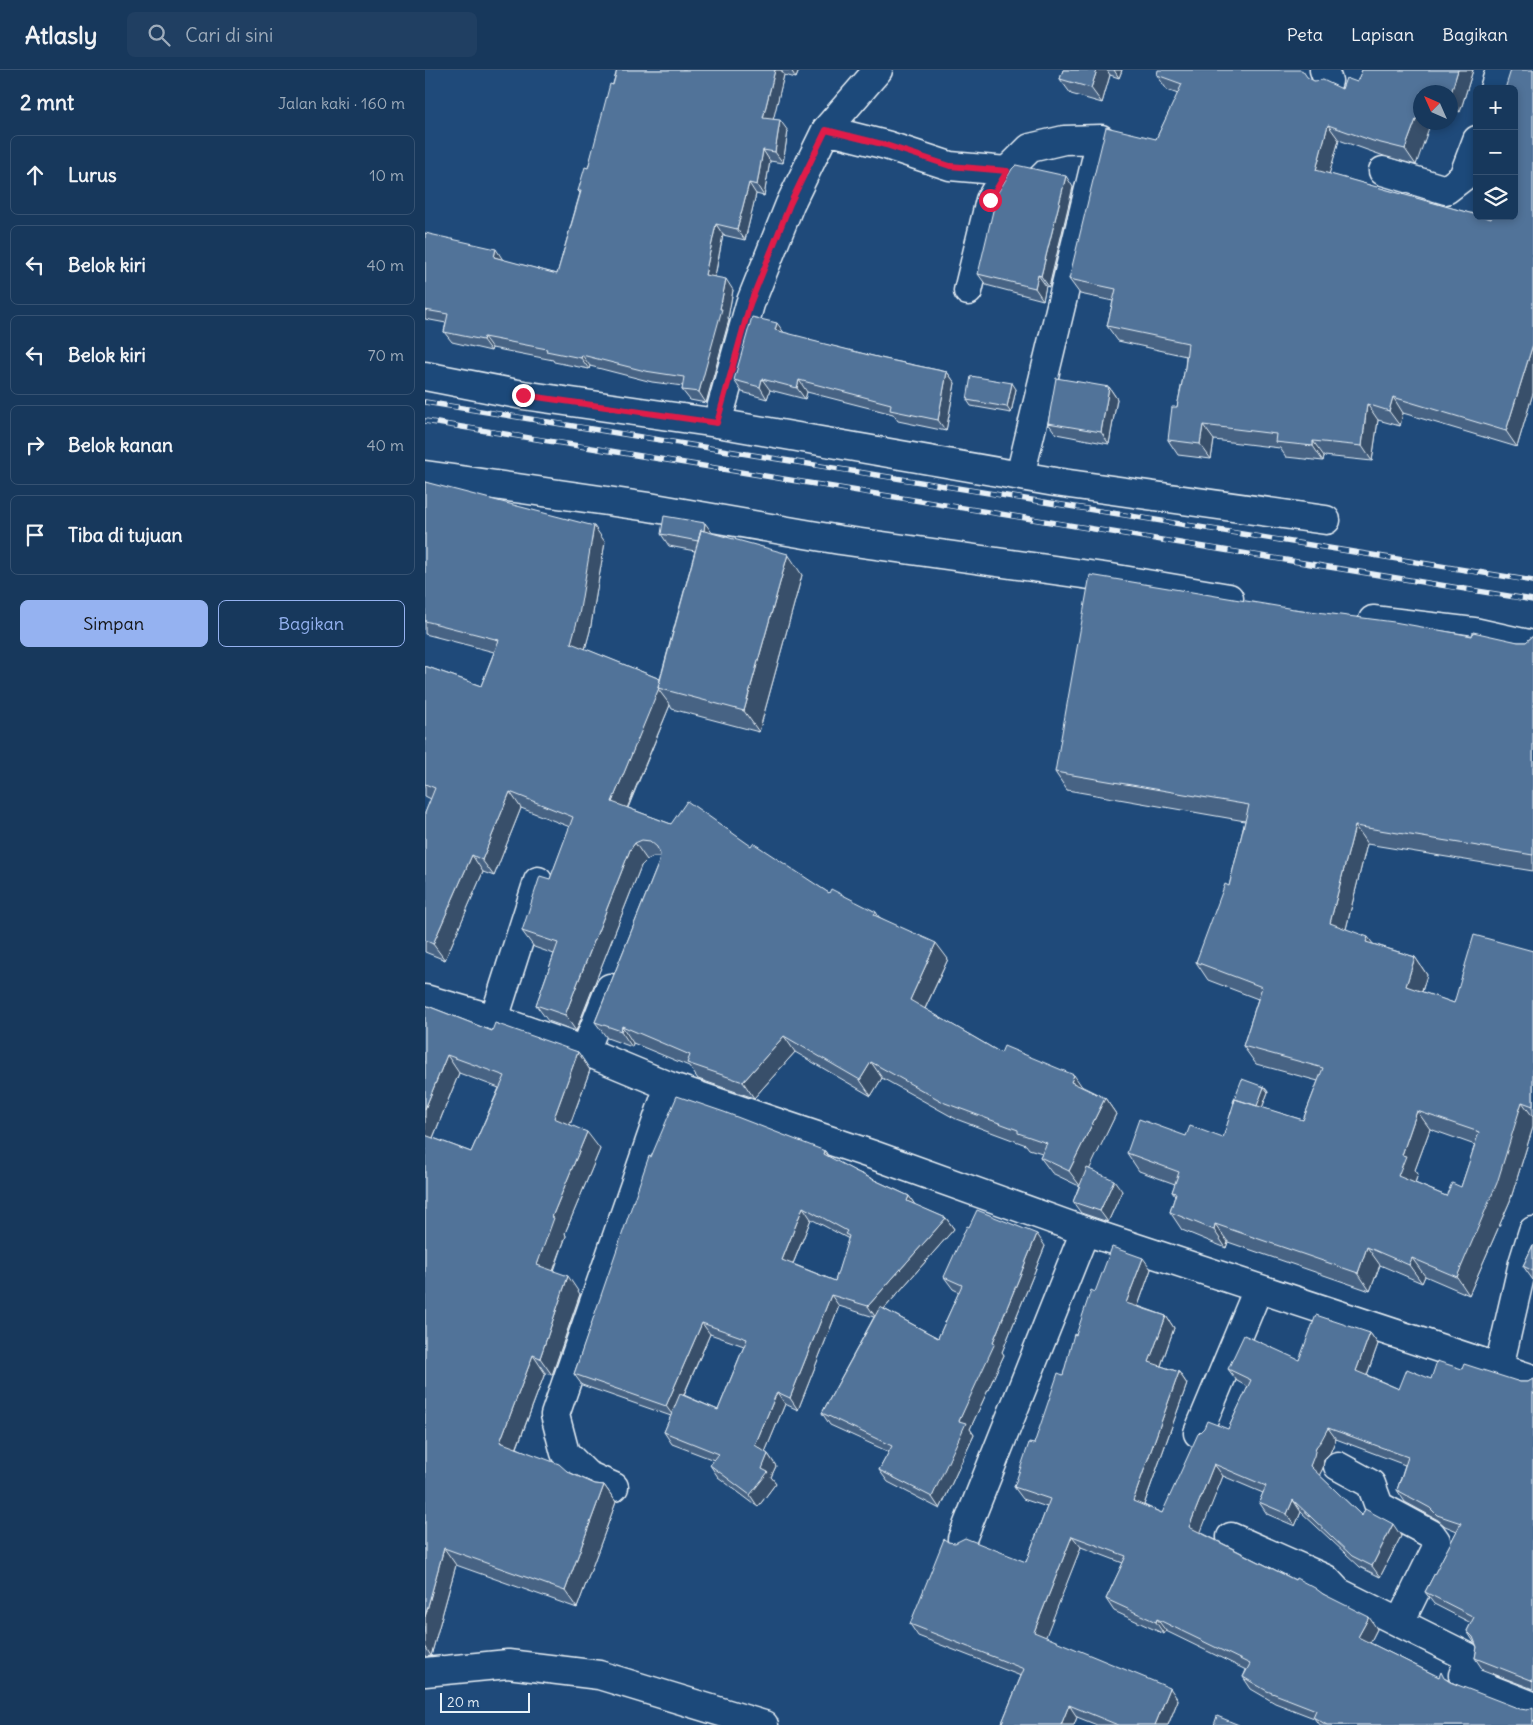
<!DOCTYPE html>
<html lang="id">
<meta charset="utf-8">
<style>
body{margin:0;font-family:Delius,sans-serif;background:#203f62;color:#f1f3f6}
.controls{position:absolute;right:15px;top:15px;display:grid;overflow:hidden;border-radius:8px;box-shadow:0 2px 8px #0003}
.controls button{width:45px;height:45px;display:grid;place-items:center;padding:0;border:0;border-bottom:1px solid #365272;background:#17385c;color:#f1f3f6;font:25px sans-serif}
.compass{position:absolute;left:988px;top:15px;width:45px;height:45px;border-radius:50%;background:#17385c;box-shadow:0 2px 8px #0003;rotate:315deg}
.scale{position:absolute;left:15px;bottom:12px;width:90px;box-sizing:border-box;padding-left:5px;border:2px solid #e8f1f8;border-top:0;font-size:14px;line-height:18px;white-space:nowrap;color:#e8f1f8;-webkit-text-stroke:4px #1f4a7a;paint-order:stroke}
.stop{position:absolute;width:15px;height:15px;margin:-11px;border:4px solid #e11d48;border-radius:50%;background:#fff}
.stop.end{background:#e11d48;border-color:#fff;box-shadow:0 1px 5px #0008}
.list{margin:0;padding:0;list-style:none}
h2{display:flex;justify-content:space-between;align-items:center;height:65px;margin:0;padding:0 20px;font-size:21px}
h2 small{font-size:16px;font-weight:400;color:#9eacbb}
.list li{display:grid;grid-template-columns:32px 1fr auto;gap:15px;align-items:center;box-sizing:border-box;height:80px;margin:0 10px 10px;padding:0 10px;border:1px solid #365272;border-radius:8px}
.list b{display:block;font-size:19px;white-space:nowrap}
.list em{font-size:16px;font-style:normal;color:#9eacbb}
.actions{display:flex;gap:10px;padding:15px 20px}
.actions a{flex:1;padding:11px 0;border:1px solid #95b2f1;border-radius:8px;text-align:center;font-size:18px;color:#95b2f1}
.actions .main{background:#95b2f1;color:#111}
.icon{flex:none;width:28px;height:28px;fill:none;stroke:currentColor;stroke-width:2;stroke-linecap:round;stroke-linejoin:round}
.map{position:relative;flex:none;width:1108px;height:1655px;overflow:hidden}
header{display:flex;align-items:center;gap:30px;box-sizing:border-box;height:70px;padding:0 25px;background:#17385c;border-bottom:1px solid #365272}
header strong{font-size:24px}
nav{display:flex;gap:28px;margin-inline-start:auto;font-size:18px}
.search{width:350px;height:45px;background:#203f62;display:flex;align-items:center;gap:12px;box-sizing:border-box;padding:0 18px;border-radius:8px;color:#9eacbb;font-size:19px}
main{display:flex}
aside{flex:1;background:#17385c}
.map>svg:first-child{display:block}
</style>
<header>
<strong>Atlasly</strong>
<div class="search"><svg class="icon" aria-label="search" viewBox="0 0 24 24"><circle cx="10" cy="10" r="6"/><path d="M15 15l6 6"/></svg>Cari di sini</div>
<nav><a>Peta</a><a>Lapisan</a><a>Bagikan</a></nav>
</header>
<main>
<aside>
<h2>2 mnt<small>Jalan kaki · 160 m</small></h2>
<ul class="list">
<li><svg class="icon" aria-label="ahead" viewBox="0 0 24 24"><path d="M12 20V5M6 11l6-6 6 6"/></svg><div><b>Lurus</b></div><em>10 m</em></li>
<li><svg class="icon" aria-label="left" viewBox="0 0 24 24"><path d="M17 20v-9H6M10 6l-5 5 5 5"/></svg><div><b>Belok kiri</b></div><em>40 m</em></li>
<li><svg class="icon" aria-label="left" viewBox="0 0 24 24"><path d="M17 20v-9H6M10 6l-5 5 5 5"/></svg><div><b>Belok kiri</b></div><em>70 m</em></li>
<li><svg class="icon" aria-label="right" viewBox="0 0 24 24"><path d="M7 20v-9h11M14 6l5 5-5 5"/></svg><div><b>Belok kanan</b></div><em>40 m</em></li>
<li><svg class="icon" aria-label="arrive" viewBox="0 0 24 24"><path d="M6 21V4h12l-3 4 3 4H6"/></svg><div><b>Tiba di tujuan</b></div></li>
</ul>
<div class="actions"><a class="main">Simpan</a><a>Bagikan</a></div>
</aside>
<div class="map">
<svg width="1108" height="1655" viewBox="0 0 1108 1655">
<rect width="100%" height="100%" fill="#1f4a7a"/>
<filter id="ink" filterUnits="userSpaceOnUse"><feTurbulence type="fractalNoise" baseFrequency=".02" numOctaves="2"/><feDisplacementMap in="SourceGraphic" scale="10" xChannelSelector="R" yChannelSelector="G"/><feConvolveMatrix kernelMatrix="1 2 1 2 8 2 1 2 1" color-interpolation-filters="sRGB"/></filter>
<g filter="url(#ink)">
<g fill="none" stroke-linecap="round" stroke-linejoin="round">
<defs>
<path id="minor" d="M899 0 903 11
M1069 19 1075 0
M401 60 461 75 525 96 582 101
M958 101 1021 120 1038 107 1052 70
M543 221 565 130 582 101 605 78 639 70 676 69 595 406
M0 306 98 325 292 353 630 412 901 450
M292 353 325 234 365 134 401 60 453 0
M0 405 224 437 415 470 686 508 804 528
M948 550 1049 562 1108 575
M0 929 69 949 160 981 244 1016 451 1086 660 1161 1108 1309
M69 949 113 811
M160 981 185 918
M1074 1297 1098 1193 1108 1161
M773 1363 833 1219
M913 1396 946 1414 954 1436 1006 1464 1011 1471 1012 1477 975 1552
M189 1417 162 1405 140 1383 130 1345 244 1016
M806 1467 901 1509 913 1522 1043 1587 1045 1590 1038 1605 1039 1609 1108 1636
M537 1469 660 1161
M0 1602 83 1594 174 1605 339 1655"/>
</defs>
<use href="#minor" stroke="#e8f1f8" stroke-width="31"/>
<use href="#minor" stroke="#1f4a7a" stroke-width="28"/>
<defs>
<path id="rail" d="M0 332 1108 511
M0 351 1108 530"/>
</defs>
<use href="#rail" stroke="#e8f1f8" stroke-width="5.5"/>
<use href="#rail" stroke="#1f4a7a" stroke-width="4" stroke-dasharray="11" stroke-linecap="butt"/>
</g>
<path fill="#466384" stroke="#e8f1f8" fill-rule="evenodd" d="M192 0H374L371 8 359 5 348 49 363 61 358 93 345 91 339 126 331 124 320 170 298 165 290 207 308 220 303 248 304 250 281 333 265 330 257 320 258 316 227 312 165 296 164 299 129 292 128 290 67 278 66 281 27 272 19 262 21 253 0 249V163L78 190 132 204 155 123 153 121 163 98Z
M638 0H697L694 8 685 5 677 33 646 24 635 9Z
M937 0H1048L1035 42 1026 39V22H996L991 95 959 86 914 70 904 104 1066 149 1089 146 1108 0V323L1092 377 978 343 975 356 953 350 947 391 899 386 898 391 861 387 855 378 789 370 786 389 753 385 743 370 752 337 760 298 761 286 693 271 682 256 688 231 655 224 644 209 731 69 753 24 742 20 732 5 882 8 889 11 917 19 932 12Z
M648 117 624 217 621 216 618 230 561 215 553 204Z
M358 262 386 271 460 289 522 302 530 313 521 361 473 351 468 344 382 322 380 329 345 320 342 329 317 322 309 310Z
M684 317 692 329 684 374 631 364 623 353Z
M591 319 586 343 546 336 542 330Z
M0 412 180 472 165 561 160 579 235 609 270 481 244 476 236 464H288L377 505 334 662 247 639 245 635 203 738 246 754 326 776 404 823 451 842 454 847 523 889 500 939 576 983 658 1017 680 1028 691 1044 664 1099 697 1121 683 1152 656 1143 648 1132 654 1116 627 1103 615 1087 617 1083 604 1079 601 1075 531 1049 457 1008 446 1026 370 982 329 1028 273 1009 264 996 208 973 207 977 182 968 170 952 234 792 235 787H228L222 790 216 796 151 961 123 951 111 935 129 884 109 877 97 861 125 809 145 757 96 738 69 806 58 802 20 890 0 882V743L6 729 0 726V596L56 616 69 582 0 564Z
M869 539 1093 572H1101L1108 566V801L942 774 921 859 948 874 990 887 1002 905 997 922 1029 933 1108 881V1057L1085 1131 1044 1225 1000 1206 997 1213 955 1195 945 1221 803 1172 801 1178 757 1160 745 1142 750 1126 747 1122 750 1114 714 1101 702 1083 761 1066 798 1068 809 1034 808 1032 839 1017 843 1022 837 1038 878 1050 893 1011 831 994 818 976 833 929 783 910 771 892 804 816 820 751 642 720 630 702ZM1005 1059 1050 1075 1036 1117 1021 1126 990 1113 993 1104 990 1100Z
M0 935 67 961 153 982 165 1000 145 1055 175 1079 140 1163 141 1166 129 1201 155 1224 127 1305 120 1303 92 1378 170 1414 179 1415 191 1432 152 1538 31 1495 6 1586 0 1587ZM34 1003 74 1018 46 1082 8 1068Z
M400 1081 404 1088 430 1101 484 1126 490 1135 521 1148 529 1159 459 1239 513 1268 534 1222 528 1219 519 1207 620 1176 577 1282 579 1285 545 1359 549 1365 515 1439 463 1412 454 1400 464 1382 405 1355 397 1343 449 1247 414 1236 373 1340 360 1334 340 1382 343 1384 351 1396 346 1407 351 1413 333 1437 293 1407 285 1395 289 1390 247 1374 239 1362 246 1346 157 1315 149 1304 226 1087ZM386 1149 424 1169 410 1211 368 1194ZM285 1264 319 1276 293 1340 259 1325Z
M1108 1175V1210L1098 1196Z
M726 1199 713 1236 741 1246 749 1258 736 1296 754 1302 762 1314 719 1435 737 1443 803 1359 823 1317 812 1311 803 1299 874 1290 945 1263 953 1274 942 1305 974 1319 1037 1299 1095 1312H1103L1108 1309V1619L1058 1600 1050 1588 1052 1577 1042 1561 1046 1553 1009 1534 1000 1522 1032 1461 1020 1456 1013 1450 980 1432 972 1420 980 1395 911 1369 905 1383 899 1389 898 1398 894 1405 937 1446 976 1466 955 1507 935 1497 876 1442 870 1456 842 1444 834 1432 838 1423 798 1406 775 1462 898 1524 952 1559 945 1573 1014 1607 1021 1609 1108 1655H894L889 1648 850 1633 826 1619 818 1607 821 1600 741 1561 739 1564 689 1541 681 1529 698 1493 656 1477 620 1567 753 1630 743 1655H672L652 1647 649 1655H576L596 1606 493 1566 485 1554 523 1472 601 1492 622 1437 598 1429 589 1417 609 1374 638 1305 651 1265 670 1222Z"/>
<path fill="#39506b" stroke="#e8f1f8" d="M350 0H356L359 5 346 59 338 48Z
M366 0H374L371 8Z
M672 0H682L685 5 677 33 666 18Z
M689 0H697L694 8Z
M1033 0H1048L1035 42 1026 28V23Z
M996 36V52H1006L991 95 980 79Z
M355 50 363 61 358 93 350 82Z
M903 55 914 70 901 115 891 100Z
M338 80 345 91 339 126 332 115Z
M641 106 648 117 624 217 616 206Z
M324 113 331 124 320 170 312 159Z
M291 154 298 165 288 216 280 205Z
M71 179 78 190 69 187Z
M613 205 621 216 618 230 610 218Z
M301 209 308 220 303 248 304 250 281 333 274 322 295 239Z
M352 253 360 264 350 260Z
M59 267 67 278 66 281 58 270Z
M1108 274V323L1092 377 1081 361Z
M157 285 165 296 164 299 156 288Z
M522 302 530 313 521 361 513 350Z
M337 309 345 320 342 329 335 317Z
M374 310 382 322 380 329 372 318Z
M587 313 591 319 586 343 582 337Z
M684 317 692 329 684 374 676 362Z
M968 327 978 343 975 356 964 341Z
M942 334 953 350 947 391 937 376Z
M778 355 789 370 786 389 775 374Z
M888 371 899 386 898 391 888 376Z
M280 453 288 464 277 472Z
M169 456 180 472 165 561 157 590 146 573Z
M363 484 377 505 334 662 319 641Z
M233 619 245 635 198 748 187 732Z
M85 722 96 738 69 806 57 790Z
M930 756 942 774 918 871 905 853Z
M210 773 222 790 216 796 151 961 140 945 205 780Z
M47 785 58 802 20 890 8 874Z
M943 867 956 885 941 872Z
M511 873 523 889 496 947 485 930Z
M990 887 1002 905 993 934 981 916Z
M197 956 208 973 207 977 196 961Z
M359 966 370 982 329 1028 318 1012Z
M153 982 165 1000 141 1065 129 1048Z
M22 985 34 1003 3 1080 0 1075V1039Z
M446 992 457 1008 446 1026 435 1010Z
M649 1005 660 1021 646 1012Z
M839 1017 843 1022 834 1046 830 1040Z
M680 1028 691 1044 656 1117 644 1101Z
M1097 1032 1108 1047V1057L1085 1131 1044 1225 1032 1207Z
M992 1041 1005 1059 990 1100 993 1104 986 1124 973 1106 977 1085Z
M162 1062 175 1079 140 1163 141 1166 124 1212 112 1195 127 1147Z
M400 1081 408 1093 399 1084Z
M689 1110 697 1121 683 1152 675 1141Z
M484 1126 492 1138 482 1131Z
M378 1137 386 1149 365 1201 357 1190Z
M521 1148 529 1159 451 1248 443 1236Z
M790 1154 803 1172 801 1178 789 1160Z
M612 1164 620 1176 577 1282 579 1285 545 1359 549 1365 515 1439 507 1427 534 1351 568 1272Z
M942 1177 955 1195 945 1221 933 1203Z
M718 1188 726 1199 710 1244 701 1233Z
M987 1188 1000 1206 997 1213 984 1195Z
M143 1206 155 1224 127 1305 115 1288Z
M406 1225 414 1236 373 1340 365 1328Z
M741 1246 749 1258 733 1304 724 1292Z
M277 1253 285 1264 249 1347 241 1336Z
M945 1263 953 1274 939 1313 931 1301Z
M108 1285 120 1303 87 1390 75 1372Z
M754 1302 762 1314 716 1443 708 1431Z
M352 1322 360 1334 338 1387 330 1375Z
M903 1358 911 1369 905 1383 899 1389 898 1398 893 1408 885 1396 891 1377Z
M343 1384 351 1396 346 1407 351 1413 333 1437 325 1425Z
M789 1394 798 1406 773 1469 764 1457Z
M179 1415 191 1432 152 1538 140 1521Z
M868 1430 876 1442 870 1456 862 1444Z
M968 1454 976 1466 955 1507 947 1496Z
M647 1466 656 1477 618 1574 609 1562Z
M19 1478 31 1495 6 1586 0 1576V1547Z
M944 1547 952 1559 942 1579 933 1567Z
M732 1549 741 1561 739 1564 731 1552Z
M745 1618 753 1630 743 1655H730Z
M644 1635 652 1647 649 1655H636Z"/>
<path fill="#517399" stroke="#e8f1f8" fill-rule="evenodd" d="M192 0H350L338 48 355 50 350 82 338 80 332 115 324 113 312 159 291 154 280 205 301 209 295 239H297L274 322 257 320 259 307 220 301 157 285 156 288 121 281 122 279 59 267 58 270 19 262 23 244 0 240V163L71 179 69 187 132 204 156 121H153L160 97 163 98 185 14 188 15Z
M638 0H672L666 18 635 9Z
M733 0H876L878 1 882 7 889 11 898 10 917 19 921 8 932 12 937 0H1033L1026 23 1012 22 1002 19 1000 22H996V36L980 79 948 71 903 55 891 100 1052 145V146H1057L1066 149 1067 146H1089V19H1080L1086 0H1108V274L1081 361 968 327 964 341 942 334 937 376 888 371V376L850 372 851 364 778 355 775 374 743 370 747 337H752L760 298 763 273 682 256 691 219 644 209 681 57 731 69 757 14 732 5Z
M591 95 641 106 616 206 613 205 610 218 553 204 572 124 587 99Z
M327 247 352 253 350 260 385 269 384 270 460 289 522 302 513 350 465 340 466 334 374 310 372 318 337 309 335 317 309 310Z
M546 306 587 313 582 337 542 330Z
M631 308 684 317 676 362 623 353Z
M0 412 169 456 154 545 146 573 235 609 233 618H234L187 732 246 754 262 731 326 776 328 773 404 823 406 819 451 842 449 845 511 873 485 930 576 983 579 976 649 1005 646 1012 680 1028 644 1101 615 1087 622 1073 593 1063V1060L520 1033 446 992 435 1010 359 966 318 1012 262 993 265 985 197 956 196 961 170 952 234 792 235 784 232 777 225 771 217 770 210 773 205 780 140 945 111 935 133 873 97 861 115 806 125 809 148 747 85 722 57 790 47 785 8 874 0 870V743L10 718 0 714V596L56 616 74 570 0 551Z
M239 446 280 453 279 461 276 460 273 471 236 464Z
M276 460 363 484 319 641 233 618Z
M665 505 869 539 969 552 1047 566 1048 562 1093 572H1101L1108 566V785L930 756 905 853 943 867 941 872 990 887 981 916 1029 933 1049 865 1108 881V1036L1097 1032 1072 1113 1032 1207 987 1188 984 1195 942 1177 933 1203 790 1154 789 1160 745 1142 751 1123 747 1122 754 1102 702 1083 714 1049 761 1066 765 1056 798 1068 810 1029 878 1050 898 998 818 976 837 917 771 892 800 814 804 816 824 735 630 702ZM992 1041 1054 1062 1036 1117 1027 1113 1021 1126 973 1106 981 1086 977 1085Z
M0 935 67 961 70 953 153 982 129 1048 162 1062 127 1147 129 1148 112 1195 143 1206 115 1288 108 1285 75 1372 134 1394 143 1402 170 1414 179 1415 140 1521 19 1478 0 1547V1065L46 1082 80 1006 22 985 0 1039Z
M817 1009 839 1017 832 1036 810 1029 809 1033 808 1032Z
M252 1026 299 1042 400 1081 399 1084 430 1101 484 1126 482 1131 521 1148 443 1236 406 1225 365 1328 352 1322 330 1375 343 1384 337 1399 343 1402 325 1425 285 1395 294 1384 239 1362 255 1324 293 1340 322 1269 277 1253 241 1336 149 1304 224 1086 226 1087ZM378 1137 422 1161 420 1164 424 1166 410 1211 357 1190Z
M662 1098 689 1110 675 1141 648 1132Z
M552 1140 612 1164 568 1272 570 1273 534 1351 541 1353 507 1427 454 1400 467 1376 397 1343 455 1237 513 1268 537 1215 519 1207 542 1156 544 1157Z
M1108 1175V1201L1098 1196Z
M687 1177 718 1188 701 1233 741 1246 724 1292 754 1302 708 1431 737 1443 773 1364 779 1358 782 1351 803 1359 826 1310 803 1299 819 1265 874 1290 891 1245 945 1263 931 1301 974 1319 982 1299 1006 1309 1012 1291 1037 1299 1039 1294 1095 1312H1103L1108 1309V1612L1106 1610 1050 1588 1052 1577 1048 1567 1042 1561 1049 1547 1000 1522 1036 1453 1012 1445 1005 1438 972 1420 983 1387 903 1358 896 1371 891 1377 889 1386 885 1396 937 1446 940 1439 968 1454 947 1496 927 1486 868 1430 862 1444 834 1432 841 1416 789 1394 764 1457 870 1510 871 1508 890 1518 898 1524 944 1547 933 1567 1014 1607 1016 1602 1019 1608 1025 1612 1095 1639 1102 1640 1108 1637V1655H902L888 1647 891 1640 842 1621 818 1607 825 1594 732 1549 731 1552 681 1529 701 1486 647 1466 609 1562 745 1618 730 1655H693L644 1635 636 1655H576L599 1599 485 1554 519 1469 523 1472 530 1473 540 1468 601 1492 625 1429 589 1417 604 1373 609 1374 633 1303 638 1305 649 1264 651 1265 666 1220 670 1222Z
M792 1646 814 1655H789Z"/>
</g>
<g fill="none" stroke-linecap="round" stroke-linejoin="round" filter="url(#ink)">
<path stroke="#e11d48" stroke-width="6" d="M98 325 292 353 325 234 365 134 401 60 461 75 525 96 582 101 565 130"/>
</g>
</svg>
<div class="controls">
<button>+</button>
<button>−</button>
<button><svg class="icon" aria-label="layers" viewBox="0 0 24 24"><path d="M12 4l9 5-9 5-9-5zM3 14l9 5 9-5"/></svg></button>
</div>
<svg class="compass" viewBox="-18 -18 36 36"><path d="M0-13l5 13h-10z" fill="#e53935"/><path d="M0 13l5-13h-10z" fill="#9eacbb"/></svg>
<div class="scale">20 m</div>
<div class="stop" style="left:565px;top:130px"></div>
<div class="stop end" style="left:98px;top:325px"></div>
</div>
</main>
